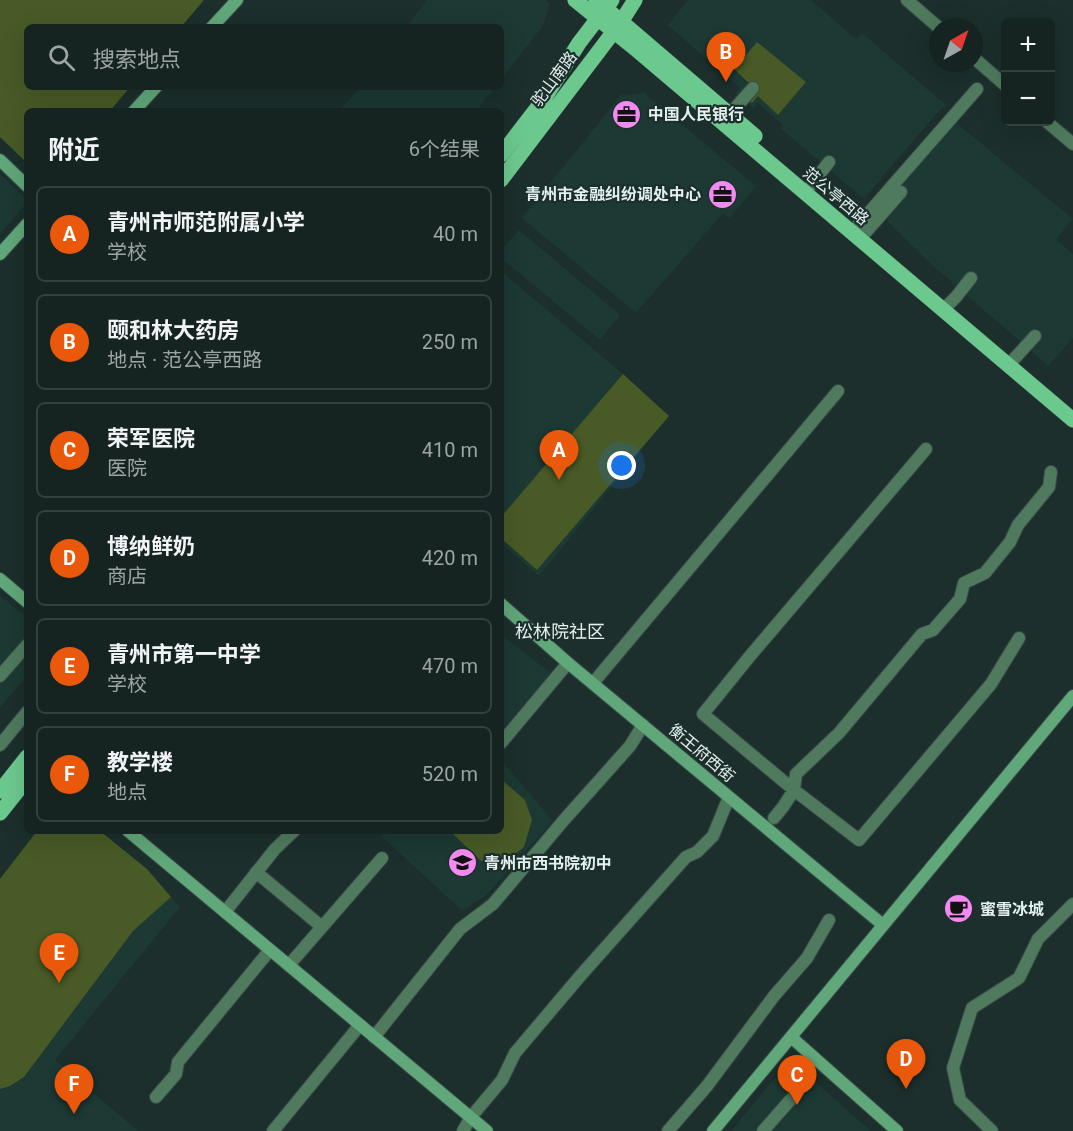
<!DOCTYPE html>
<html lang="zh">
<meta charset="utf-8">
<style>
body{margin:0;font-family:Roboto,"Noto Sans SC",sans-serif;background:#1e2b2a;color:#f1f3f6}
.controls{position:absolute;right:18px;top:18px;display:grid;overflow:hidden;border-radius:9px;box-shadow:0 6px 24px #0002}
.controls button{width:54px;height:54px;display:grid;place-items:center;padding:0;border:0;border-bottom:2px solid #34403f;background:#152321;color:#f1f3f6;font:30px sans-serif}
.compass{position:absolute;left:929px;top:18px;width:54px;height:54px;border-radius:50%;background:#152321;box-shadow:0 6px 24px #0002;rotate:40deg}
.you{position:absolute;left:622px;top:466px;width:21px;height:21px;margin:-15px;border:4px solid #fff;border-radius:50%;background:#1a73e8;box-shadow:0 0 0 9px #1a73e833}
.badge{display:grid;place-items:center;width:39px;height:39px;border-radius:50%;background:#ea580c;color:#fff;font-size:20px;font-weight:700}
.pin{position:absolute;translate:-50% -50px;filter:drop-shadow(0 2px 3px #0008)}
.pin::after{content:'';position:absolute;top:32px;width:21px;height:18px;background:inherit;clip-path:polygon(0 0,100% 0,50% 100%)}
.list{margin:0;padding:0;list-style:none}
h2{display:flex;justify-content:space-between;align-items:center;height:78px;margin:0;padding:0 24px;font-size:26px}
h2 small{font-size:20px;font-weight:400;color:#9da4a5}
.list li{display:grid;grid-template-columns:39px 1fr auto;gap:18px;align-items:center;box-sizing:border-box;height:96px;margin:0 12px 12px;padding:0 12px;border:2px solid #34403f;border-radius:9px}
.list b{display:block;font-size:22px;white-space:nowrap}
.list p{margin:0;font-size:20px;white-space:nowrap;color:#9da4a5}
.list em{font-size:20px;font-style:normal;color:#9da4a5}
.icon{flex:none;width:33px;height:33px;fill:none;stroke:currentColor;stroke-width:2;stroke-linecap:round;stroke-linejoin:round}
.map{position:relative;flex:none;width:1073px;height:1131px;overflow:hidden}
.search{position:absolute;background:#152321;box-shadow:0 6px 24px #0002;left:24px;top:24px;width:480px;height:66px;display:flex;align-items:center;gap:15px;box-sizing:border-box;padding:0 21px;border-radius:9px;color:#9da4a5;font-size:22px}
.panel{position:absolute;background:#152321;box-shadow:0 6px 24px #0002;left:24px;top:108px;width:480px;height:726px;border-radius:9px}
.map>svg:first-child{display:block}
</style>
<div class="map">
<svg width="1073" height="1131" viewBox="0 0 1073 1131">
<rect width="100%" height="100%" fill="#1c2f2c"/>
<path fill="#1c3934" d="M427 0H545L550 4 543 26 501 79V27H406Z
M688 0H811L856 39 862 33 946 105 937 113 864 199 781 129 783 125 758 103 753 108 736 93 740 88 727 76 731 72 728 69 722 64 718 69 668 25Z
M361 87H495L476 111H338Z
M644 93 756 186 730 218 723 213 636 313 522 218 621 95Z
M954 121 1073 219 1056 239 1073 254V338L1048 366 931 264 881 215 875 212Z
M0 174 27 200V202L0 234Z
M519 230 620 315 600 340 501 258V251Z
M501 271 623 374 669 416 539 576 501 543Z
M0 595 27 618V675L0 708Z
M501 635 551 673 501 731Z
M501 760 553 821 485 896 462 911 376 831H501Z
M37 831H100L147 869 180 907 55 1060 138 1131H0V879Z
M787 1072H804L871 1131H731L773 1080Z"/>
<path fill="#485a26" d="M0 0H204L181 27H27V87H130L110 111H27V163L0 137Z
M757 42 806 82 778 115 758 96 752 103 741 94 749 83 734 69Z
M623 374 669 416 537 570 501 538V517Z
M501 779 525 800 532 820 524 847 506 861H481L450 831H501Z
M37 831H100L147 869 171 897 133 931 24 1077 10 1086 0 1089V879Z"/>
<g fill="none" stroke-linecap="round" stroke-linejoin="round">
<defs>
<path id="street" d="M907 0 938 27
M974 58 1006 86
M729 115 753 88
M1047 122 1073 144
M811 185 829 162
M858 225 977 89
M866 232 901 192
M949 304 956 297 971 278
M1014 359 1035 336
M926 449 750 656 703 714 794 790 859 840 991 684 1019 638
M0 676 27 645
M593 683 838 391
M501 743 568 663
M0 745 27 712
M774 818 783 807 794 790 796 774 839 733 922 634 933 630 960 599 964 583 985 573 1010 542 1018 525 1049 487 1051 472
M256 872 322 927
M225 912 275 849 294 831
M289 965 382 858
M374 1037 460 929 493 904 564 820 630 746 643 725
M156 1097 176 1074 178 1062 270 950
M273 1131 360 1025
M463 1131 471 1117 502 1080 515 1053 581 975 686 857 697 852 713 836 729 797
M668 1131 707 1086 774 996 807 958 829 920
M763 1131 792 1098
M992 1131 960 1100 953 1068 972 1008 1019 978 1038 939 1073 904"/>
<path id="secondary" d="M212 27 237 0
M134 111 156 87
M0 160 27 186
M0 254 27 224
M0 579 27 602
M501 604 568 663 883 925
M128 831 487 1131
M791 1037 897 1131
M713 1131 1073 696"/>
<path id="primary" d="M575 0 638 51 1073 420
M596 0 755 136
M501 155 544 99 579 43 612 0
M501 180 621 22 635 0
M0 791 27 757
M0 813 27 779"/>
</defs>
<use href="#street" stroke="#384a47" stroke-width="14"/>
<use href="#secondary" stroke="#384a47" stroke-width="14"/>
<use href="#primary" stroke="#384a47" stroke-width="16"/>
<use href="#street" stroke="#4f7a5d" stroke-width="12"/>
<use href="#secondary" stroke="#60a779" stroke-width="12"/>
<use href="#primary" stroke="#6cc98e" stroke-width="15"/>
</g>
<defs>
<symbol id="office-disc" viewBox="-11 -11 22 22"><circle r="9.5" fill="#f38af1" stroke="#1c2f2c"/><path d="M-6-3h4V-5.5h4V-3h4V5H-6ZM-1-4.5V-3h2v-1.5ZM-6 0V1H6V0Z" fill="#111"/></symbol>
<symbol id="school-disc" viewBox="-11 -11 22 22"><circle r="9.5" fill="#f38af1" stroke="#1c2f2c"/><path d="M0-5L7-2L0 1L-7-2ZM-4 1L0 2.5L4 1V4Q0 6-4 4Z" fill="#111"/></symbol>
<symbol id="cafe-disc" viewBox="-11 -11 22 22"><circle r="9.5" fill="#f38af1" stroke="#1c2f2c"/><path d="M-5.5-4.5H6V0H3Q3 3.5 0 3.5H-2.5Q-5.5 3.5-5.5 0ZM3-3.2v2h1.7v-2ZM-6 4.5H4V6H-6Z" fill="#111"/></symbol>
</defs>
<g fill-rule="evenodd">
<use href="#office-disc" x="610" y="98" width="33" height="33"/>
<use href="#office-disc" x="706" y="178" width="33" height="33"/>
<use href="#school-disc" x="446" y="846" width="33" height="33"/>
<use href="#cafe-disc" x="942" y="892" width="33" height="33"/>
</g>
<g text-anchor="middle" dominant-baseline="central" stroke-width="4.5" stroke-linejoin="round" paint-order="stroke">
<g font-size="16" fill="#e4f0ee" stroke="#1c2f2c">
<text transform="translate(554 79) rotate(-53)">驼山南路</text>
<text transform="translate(836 196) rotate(40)">范公亭西路</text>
<text transform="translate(702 753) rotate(40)">衡王府西街</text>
</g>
<g font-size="16" font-weight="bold" fill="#e4f0ee" stroke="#1c2f2c" text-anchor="start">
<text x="648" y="114">中国人民银行</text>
<text x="701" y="194" text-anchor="end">青州市金融纠纷调处中心</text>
<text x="484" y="863">青州市西书院初中</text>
<text x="980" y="909">蜜雪冰城</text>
</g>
<g font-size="18" fill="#e4f0ee" stroke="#1c2f2c">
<text x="560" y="631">松林院社区</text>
</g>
</g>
</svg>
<div class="controls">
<button>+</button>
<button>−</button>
</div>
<svg class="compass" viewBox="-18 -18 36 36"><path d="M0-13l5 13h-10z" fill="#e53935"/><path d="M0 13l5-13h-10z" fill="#9da4a5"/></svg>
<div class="you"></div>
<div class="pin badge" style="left:559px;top:480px">A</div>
<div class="pin badge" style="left:726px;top:82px">B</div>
<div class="pin badge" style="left:797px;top:1105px">C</div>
<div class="pin badge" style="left:906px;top:1089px">D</div>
<div class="pin badge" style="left:59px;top:983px">E</div>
<div class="pin badge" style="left:74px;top:1114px">F</div>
<div class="search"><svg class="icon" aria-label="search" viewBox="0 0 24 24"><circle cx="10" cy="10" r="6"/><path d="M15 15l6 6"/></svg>搜索地点</div>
<section class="panel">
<h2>附近<small>6个结果</small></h2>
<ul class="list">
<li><span class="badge">A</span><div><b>青州市师范附属小学</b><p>学校</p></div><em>40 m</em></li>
<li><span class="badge">B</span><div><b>颐和林大药房</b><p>地点 · 范公亭西路</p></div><em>250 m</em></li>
<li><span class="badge">C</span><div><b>荣军医院</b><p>医院</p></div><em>410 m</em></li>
<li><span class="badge">D</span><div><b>博纳鲜奶</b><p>商店</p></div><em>420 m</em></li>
<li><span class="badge">E</span><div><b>青州市第一中学</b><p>学校</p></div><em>470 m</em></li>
<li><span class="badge">F</span><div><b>教学楼</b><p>地点</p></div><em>520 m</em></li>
</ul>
</section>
</div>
